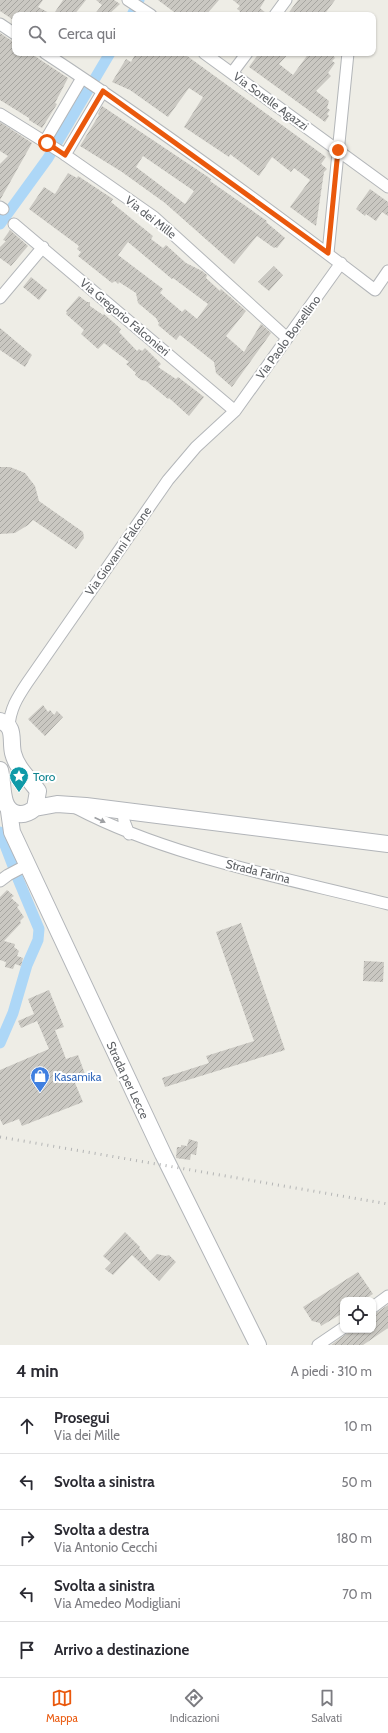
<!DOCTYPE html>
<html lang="it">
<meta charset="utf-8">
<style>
body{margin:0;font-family:Cabin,sans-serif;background:#f2f2f3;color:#2b2b33}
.controls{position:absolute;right:12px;bottom:12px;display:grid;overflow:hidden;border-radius:8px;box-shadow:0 1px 3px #0004}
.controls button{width:36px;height:36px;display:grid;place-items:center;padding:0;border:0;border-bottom:1px solid #e1e1e2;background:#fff;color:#2b2b33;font:20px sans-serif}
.stop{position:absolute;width:12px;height:12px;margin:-9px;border:3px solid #ea580c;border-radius:50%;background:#fff}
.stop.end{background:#ea580c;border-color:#fff;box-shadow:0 1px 4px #0008}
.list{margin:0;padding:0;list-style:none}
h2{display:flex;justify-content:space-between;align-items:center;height:52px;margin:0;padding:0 16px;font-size:17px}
h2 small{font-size:13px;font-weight:400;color:#7c7c81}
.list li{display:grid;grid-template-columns:26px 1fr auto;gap:12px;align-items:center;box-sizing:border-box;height:56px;padding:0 16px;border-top:1px solid #e1e1e2}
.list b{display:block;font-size:15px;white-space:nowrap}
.list p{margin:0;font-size:13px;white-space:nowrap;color:#7c7c81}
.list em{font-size:13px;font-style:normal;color:#7c7c81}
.icon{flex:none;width:22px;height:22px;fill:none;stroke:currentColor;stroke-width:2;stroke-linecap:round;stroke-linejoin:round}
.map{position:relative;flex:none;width:388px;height:1345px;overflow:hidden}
.search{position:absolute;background:#fff;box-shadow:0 1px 3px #0004;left:12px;right:12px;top:12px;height:44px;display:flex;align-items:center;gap:10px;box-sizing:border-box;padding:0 14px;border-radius:8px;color:#7c7c81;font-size:15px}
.sheet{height:332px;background:#fff}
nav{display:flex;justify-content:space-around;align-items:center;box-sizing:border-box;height:56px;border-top:1px solid #e1e1e2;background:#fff;font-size:11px;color:#7c7c81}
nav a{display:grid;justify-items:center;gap:2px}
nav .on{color:#ea580c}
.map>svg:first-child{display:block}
</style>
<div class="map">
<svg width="388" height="1345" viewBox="0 0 388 1345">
<defs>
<pattern id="building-hatch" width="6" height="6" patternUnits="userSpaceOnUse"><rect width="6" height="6" fill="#cac8c2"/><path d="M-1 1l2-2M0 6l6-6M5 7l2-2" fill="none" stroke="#a7a6a1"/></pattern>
</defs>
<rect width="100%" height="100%" fill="#eeede6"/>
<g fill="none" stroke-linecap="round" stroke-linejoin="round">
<path stroke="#add7f7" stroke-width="11" d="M132 15 139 0
M0 224 48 158 110 53
M0 832 18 879 39 929 38 940 27 965 13 1013 0 1043"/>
</g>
<path fill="url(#building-hatch)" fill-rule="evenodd" d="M0 0H43L38 7 53 15 63 0H86L74 15H15V21L0 11Z
M96 0H114L120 4 108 15H94L102 5Z
M158 0H219L206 15H178Z
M233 0H265L260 8 268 15H237L240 11 237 9 240 6Z
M298 0H335L324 15H287Z
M0 33 15 43V53H30L68 78 55 103 57 104 42 128 29 120V118L0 100Z
M136 53H183L326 157 321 164 327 169 324 172 316 226 290 207 310 180 294 168 291 172 272 157 259 176 230 154 229 157 184 127 203 97 189 88 168 117 130 90 112 82 126 59 131 62Z
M259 53H289L279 64 293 75 309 53H331L335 58 332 61 335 63 328 73 331 76 316 91 329 101 327 108 330 110 327 114 329 116 325 122 249 67Z
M102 106 211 179 210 181 267 221 266 222 285 238 277 248 275 247 274 248 257 236 234 264 165 203 122 172 80 146 99 115 98 114ZM143 156 194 191 185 204 136 167Z
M0 122 32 143 0 200V164L8 156 0 151Z
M68 173 77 178 78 176 113 199 111 202 153 236 151 239 163 248 166 245 186 263 202 271 207 275 206 278 220 291 221 289 246 311 226 336 244 352 261 324 271 333 232 387 216 373 214 362 180 335 176 340 158 325 159 323 156 318 138 303 136 293 119 282 118 284 115 281 112 283 78 256 81 252 77 249 79 246 29 209 44 187 55 194ZM128 242 172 279 173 278 208 304 197 319 185 309 182 312 160 293 163 289 118 255Z
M370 189 388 202V216L382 212 376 221 366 214 365 216 356 209Z
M10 230 28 246 11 266 0 258V247L6 241 3 240Z
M274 266 283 275 269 291 258 282Z
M31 277 47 290 39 300 23 287Z
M79 296 87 302H90V306L103 315 104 314 121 329 119 332 137 351 139 349 142 351 145 348 161 364 158 367 176 379 178 377 204 397 189 416 169 398 168 399 146 381 141 380 135 375 136 373 126 364 129 362 104 343 98 349 81 334 84 330 66 314 67 312 66 311Z
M0 328 32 355 25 367 0 350Z
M0 467H10L25 473 35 486 39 501 83 532 84 538 76 549 33 520 28 525 15 533 0 534Z
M43 705 48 712 50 710 54 715 57 711 63 717 45 736 28 719Z
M7 890 14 896 11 898 19 905 17 907 24 917 20 921 21 923 4 941 15 944 14 947 19 951 17 956 23 958 21 966 15 964 13 969 5 967 6 962 0 960V897Z
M241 923 285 1050 165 1087 162 1078 209 1063 206 1056 254 1041 216 932Z
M364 961 384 962 383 982 363 981Z
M49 990 64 1027 55 1030 66 1059 78 1055 85 1074 83 1075 85 1080 75 1083 83 1102 22 1126 19 1119 3 1125 0 1119V1070L49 1049 37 1021 21 1028 18 1021 34 1014 28 999Z
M189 1139 198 1142 196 1155 191 1154 190 1160 176 1158 177 1147H181V1145L187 1146Z
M125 1232 140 1247 139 1248 150 1261 157 1254 166 1256 169 1255 176 1262 159 1281 132 1255 113 1275 105 1269 111 1263 103 1256Z
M358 1272 373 1294 363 1300H343V1313L321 1326 320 1323 312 1321 303 1307Z
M388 1305V1328L363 1345H331L352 1330H373V1315Z"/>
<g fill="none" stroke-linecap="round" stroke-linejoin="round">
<defs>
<path id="minor" d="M128 0 151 15
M275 15 286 0
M0 24 15 34
M45 53C158 127 268 208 375 290L388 271
M204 53 388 187
M232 73 247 53
M0 114 61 152 154 217 287 338
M45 141 82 78
M65 155 103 91
M0 207 3 209
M14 224 235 411
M328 253 348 53
M0 298 43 247
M9 727C10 709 17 698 27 683L168 480 196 447 235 411 341 263
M76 808C169 857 286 878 388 904
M123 811 124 821 129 834
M0 881 8 875 27 865
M373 1307 388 1296
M318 1345 343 1328"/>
<path id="secondary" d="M0 721C16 726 10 740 13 753 17 769 29 778 38 791L35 808C29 813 23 816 15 813 0 807 4 785 0 770
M35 808 57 804 86 806 388 844
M9 811 12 832 163 1154 258 1345"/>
</defs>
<use href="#minor" stroke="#b3b6b9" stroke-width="13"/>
<use href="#secondary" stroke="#b2b5b9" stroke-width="18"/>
<use href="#minor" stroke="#fff" stroke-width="11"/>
<use href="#secondary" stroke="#fff" stroke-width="16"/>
<path stroke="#b4b5b5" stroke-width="3" stroke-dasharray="1 5" stroke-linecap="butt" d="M0 1137 388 1204"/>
</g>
<defs><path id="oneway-solid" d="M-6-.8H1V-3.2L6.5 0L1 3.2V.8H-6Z"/></defs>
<use fill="#9ea0a3" href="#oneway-solid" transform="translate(100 820) rotate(25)"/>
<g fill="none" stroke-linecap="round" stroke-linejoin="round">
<path stroke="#ea580c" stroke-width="5" d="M47 143 65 155 103 91 328 253 338 150"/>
</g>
<defs>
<symbol id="sight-pin" viewBox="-11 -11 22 30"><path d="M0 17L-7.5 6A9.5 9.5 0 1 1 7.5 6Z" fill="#0f9aa8" stroke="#fff"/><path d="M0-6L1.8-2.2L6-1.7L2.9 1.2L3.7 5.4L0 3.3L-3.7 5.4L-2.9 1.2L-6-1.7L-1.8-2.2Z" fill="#fff"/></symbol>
<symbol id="shop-pin" viewBox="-11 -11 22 30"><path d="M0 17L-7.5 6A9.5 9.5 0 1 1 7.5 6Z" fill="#3f7fe0" stroke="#fff"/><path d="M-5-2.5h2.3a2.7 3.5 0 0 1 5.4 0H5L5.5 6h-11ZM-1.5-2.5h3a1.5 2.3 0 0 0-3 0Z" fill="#fff"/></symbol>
</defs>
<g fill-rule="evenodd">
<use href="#sight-pin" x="8" y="765" width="22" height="30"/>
<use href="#shop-pin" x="29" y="1065" width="22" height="30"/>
</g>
<g text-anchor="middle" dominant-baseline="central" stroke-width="4" stroke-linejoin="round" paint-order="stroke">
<g font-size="12" fill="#5e6165" stroke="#fff">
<text transform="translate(271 101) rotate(36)">Via Sorelle Agazzi</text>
<text transform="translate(151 217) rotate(38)">Via dei Mille</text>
<text transform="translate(125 317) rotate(40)">Via Gregorio Falconieri</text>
<text transform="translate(288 337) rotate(-54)">Via Paolo Borsellino</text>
<text transform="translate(118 551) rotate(-55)">Via Giovanni Falcone</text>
<text transform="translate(258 871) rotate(14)">Strada Farina</text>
<text transform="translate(128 1080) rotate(65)">Strada per Lecce</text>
</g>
<g font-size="12" fill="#0d838f" stroke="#fff" text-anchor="start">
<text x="33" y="776">Toro</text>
</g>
<g font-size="12" fill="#366cbe" stroke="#fff" text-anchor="start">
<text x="54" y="1076">Kasamika</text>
</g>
</g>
</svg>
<div class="controls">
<button><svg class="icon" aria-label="locate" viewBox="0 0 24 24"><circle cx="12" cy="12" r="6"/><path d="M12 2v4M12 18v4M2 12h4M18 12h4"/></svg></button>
</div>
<div class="stop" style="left:47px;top:143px"></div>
<div class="stop end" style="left:338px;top:150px"></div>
<div class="search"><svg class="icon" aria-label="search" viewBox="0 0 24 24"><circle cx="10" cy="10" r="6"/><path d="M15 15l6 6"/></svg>Cerca qui</div>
</div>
<section class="sheet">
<h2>4 min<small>A piedi · 310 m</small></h2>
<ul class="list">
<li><svg class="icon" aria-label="ahead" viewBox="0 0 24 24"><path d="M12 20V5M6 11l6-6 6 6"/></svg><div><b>Prosegui</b><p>Via dei Mille</p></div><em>10 m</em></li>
<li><svg class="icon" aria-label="left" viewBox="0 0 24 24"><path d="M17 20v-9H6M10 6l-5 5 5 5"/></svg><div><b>Svolta a sinistra</b></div><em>50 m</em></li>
<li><svg class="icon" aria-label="right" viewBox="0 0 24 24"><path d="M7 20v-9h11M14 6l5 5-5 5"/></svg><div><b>Svolta a destra</b><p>Via Antonio Cecchi</p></div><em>180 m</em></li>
<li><svg class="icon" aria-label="left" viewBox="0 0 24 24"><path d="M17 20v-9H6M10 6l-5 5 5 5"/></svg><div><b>Svolta a sinistra</b><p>Via Amedeo Modigliani</p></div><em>70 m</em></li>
<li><svg class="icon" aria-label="arrive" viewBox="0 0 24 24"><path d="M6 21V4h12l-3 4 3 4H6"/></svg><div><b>Arrivo a destinazione</b></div></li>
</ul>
</section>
<nav>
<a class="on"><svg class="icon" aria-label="map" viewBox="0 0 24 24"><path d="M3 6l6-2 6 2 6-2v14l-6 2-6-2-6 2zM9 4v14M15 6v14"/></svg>Mappa</a>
<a><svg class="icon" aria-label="directions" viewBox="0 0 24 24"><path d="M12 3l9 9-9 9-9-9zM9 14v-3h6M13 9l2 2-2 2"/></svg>Indicazioni</a>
<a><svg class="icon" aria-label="saved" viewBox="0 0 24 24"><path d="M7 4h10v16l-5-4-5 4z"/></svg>Salvati</a>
</nav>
